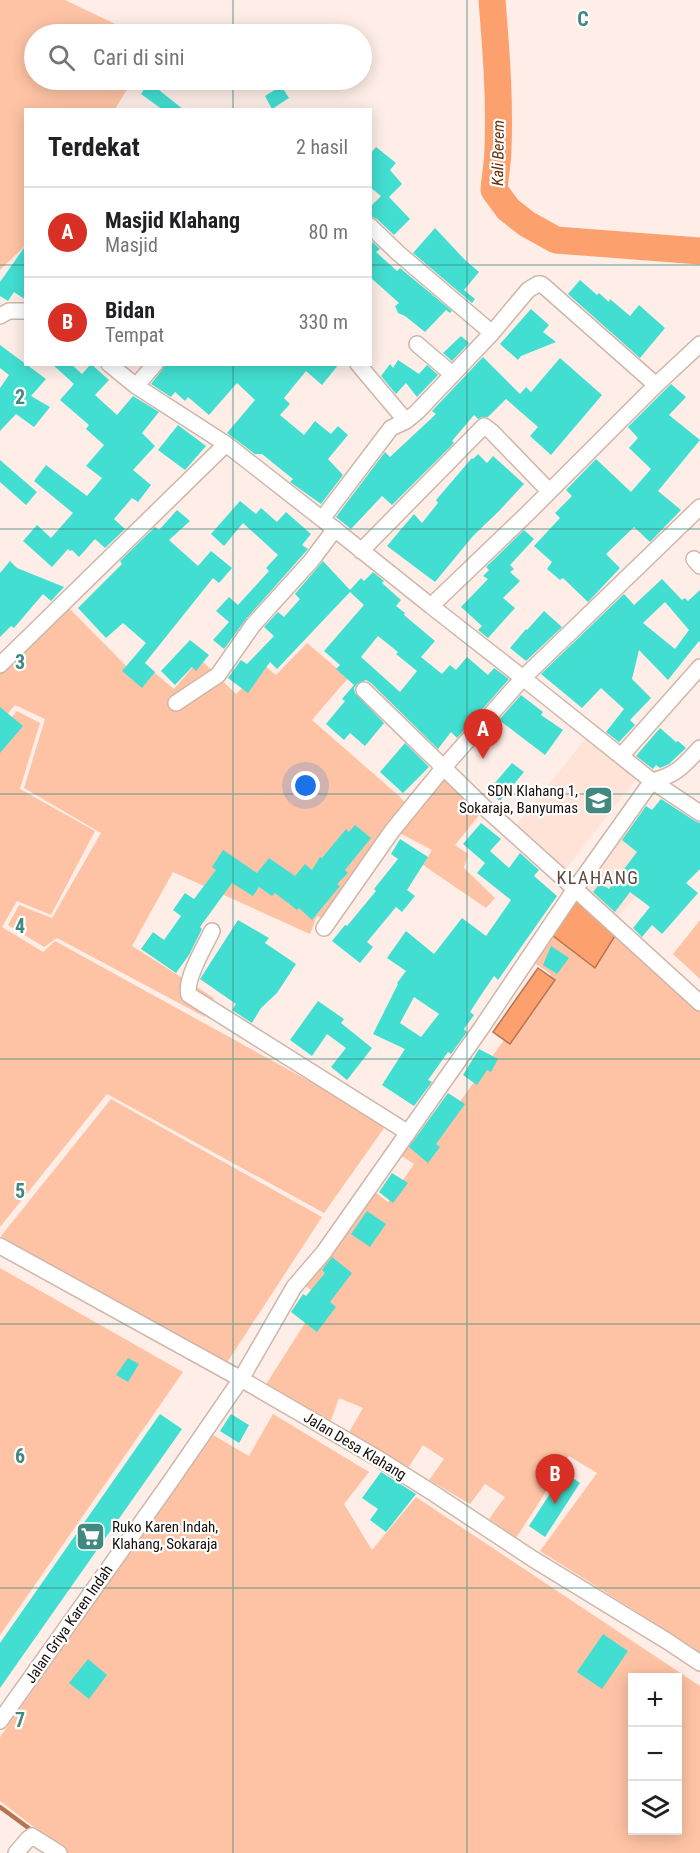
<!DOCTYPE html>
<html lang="id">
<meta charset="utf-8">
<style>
body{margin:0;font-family:"Roboto Condensed",sans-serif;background:#f2f2f2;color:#202124}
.controls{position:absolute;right:18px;bottom:18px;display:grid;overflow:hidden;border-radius:0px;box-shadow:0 3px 15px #0003}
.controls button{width:54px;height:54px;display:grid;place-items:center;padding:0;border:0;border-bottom:2px solid #e0e0e0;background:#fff;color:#202124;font:30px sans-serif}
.you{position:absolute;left:306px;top:786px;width:21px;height:21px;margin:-15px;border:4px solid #fff;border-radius:50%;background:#1a73e8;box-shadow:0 0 0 9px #1a73e833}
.badge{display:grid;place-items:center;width:39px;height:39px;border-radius:50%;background:#d93025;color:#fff;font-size:20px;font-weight:700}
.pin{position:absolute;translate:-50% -50px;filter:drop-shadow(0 2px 3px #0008)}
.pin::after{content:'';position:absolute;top:32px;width:21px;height:18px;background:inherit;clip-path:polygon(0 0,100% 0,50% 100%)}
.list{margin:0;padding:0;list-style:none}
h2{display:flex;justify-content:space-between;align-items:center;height:78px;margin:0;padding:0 24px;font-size:26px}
h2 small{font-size:20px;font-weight:400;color:#757577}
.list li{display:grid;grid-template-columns:39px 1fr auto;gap:18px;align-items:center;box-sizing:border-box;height:90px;padding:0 24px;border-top:2px solid #e0e0e0}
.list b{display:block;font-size:22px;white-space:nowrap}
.list p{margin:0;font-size:20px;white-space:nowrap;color:#757577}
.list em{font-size:20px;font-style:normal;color:#757577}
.icon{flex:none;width:33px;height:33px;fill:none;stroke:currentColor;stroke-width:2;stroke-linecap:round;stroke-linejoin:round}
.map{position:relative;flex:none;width:700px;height:1853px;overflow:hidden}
.search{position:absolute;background:#fff;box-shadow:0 3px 15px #0003;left:24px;top:24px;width:348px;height:66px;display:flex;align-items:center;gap:15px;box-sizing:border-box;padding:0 21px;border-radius:33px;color:#757577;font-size:22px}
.panel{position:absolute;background:#fff;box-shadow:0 3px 15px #0003;left:24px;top:108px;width:348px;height:258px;border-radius:0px}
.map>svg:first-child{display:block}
</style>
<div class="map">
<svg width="700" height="1853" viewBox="0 0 700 1853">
<rect width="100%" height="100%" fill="#feeee7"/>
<path fill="#fee3d6" d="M586 738 637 778 564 871 512 831Z
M633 822 672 854 617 918 585 892Z"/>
<path fill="#fec3a4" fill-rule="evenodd" d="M0 0H65L136 34H34V80H133L115 109 26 110 25 246 0 270Z
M65 604 140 680 150 669 174 689 200 659 236 694 265 666 276 675 307 643 348 678 312 720 399 796 408 806 438 775 484 809 455 845 468 854 464 868 495 898 486 908 423 865 432 850 388 827 329 919 317 916 310 934 173 872 132 946 214 998 205 1017 57 938 44 947 8 925 19 905 52 918 101 833 24 788 45 719 15 705 0 723V668Z
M17 711 40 723 20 789 95 831 51 915 17 901 2 927 43 952 55 941 387 1124 324 1213 107 1094 0 1227V730Z
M577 892 700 1007V1654L637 1612 540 1551 597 1473 569 1456 516 1538 489 1519 505 1497 485 1484 470 1504 429 1480 444 1459 423 1445 408 1468 348 1434 363 1408 339 1398 329 1426 263 1389 321 1298 304 1285 371 1189 388 1202 414 1164 391 1149 407 1127 432 1141 551 974 530 960Z
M700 920V979L673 954Z
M111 1099 322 1217 226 1364 1 1236Z
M0 1268 183 1372 0 1635Z
M273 1414 369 1472 344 1504 372 1550 416 1497 700 1686V1853H68L0 1801V1737L213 1435 249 1456ZM632 1678H678V1830H632Z"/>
<path fill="#fca06e" stroke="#b87450" stroke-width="1.5" d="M577 897 618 931 595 968 552 935Z
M538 968 555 980 510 1044 493 1032Z"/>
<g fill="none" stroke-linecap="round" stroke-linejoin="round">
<path stroke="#b87450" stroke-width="4.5" d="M0 1807 34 1832"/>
<path stroke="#fca06e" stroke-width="27" d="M492 0C496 50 500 99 498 148 498 162 495 176 494 190L508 209 527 224 556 240 700 251"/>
</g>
<path fill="#42ded1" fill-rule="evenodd" d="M149 82 184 110H163L141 94Z
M281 86 289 98 272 109 265 96Z
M376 147 396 163 390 170 402 184 389 197 410 219 394 235 377 219 370 216V207L381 196 370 187V154Z
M435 228 465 260 479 272 464 290 475 299 472 303 413 253Z
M370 240 380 249 376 252 397 271 400 268 452 311 450 313 446 310 425 332 405 316 398 313 395 306 399 303 370 277Z
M26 245V300L14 292 8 301 0 296V282Z
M580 280 597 295 599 293 609 302 610 299 630 316 639 305 665 328 640 358 568 294Z
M531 309 549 325 543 332 556 342 521 356 518 360 500 344Z
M461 336 469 343 452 361 443 353Z
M0 345 46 379 31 396 50 407 34 427 16 414 0 431V388L9 375 0 368Z
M483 357 520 394 526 387 531 392 560 358 602 395 551 455 530 436 538 427 506 399 488 417H482L478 419 474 415 452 441 454 443 392 505 382 496 351 529 336 517 385 452 390 457 436 414 432 411Z
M398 360 419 374 427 365 438 375 417 397 406 383 396 394 381 376 390 364 393 368Z
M52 364H71L82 374 91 364 109 380 95 395 117 415 133 396 159 412 142 433 155 446 133 470 151 485 138 502 132 498 114 519 125 529 105 548 95 539 79 557 72 550 70 551 68 549 52 567 23 541 37 525 51 538 73 513 34 481 46 465 87 496 102 478 86 466 104 445 86 429 89 425 60 400 74 384Z
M165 364H339L322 385 306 371 284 398 290 404 280 415 304 435 315 421 331 434 338 426 348 435 328 459 343 475 321 504 290 482 293 479 262 454H255L227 433 255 400 237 383 209 415 188 397 185 401 175 392 171 397 151 384 162 370Z
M671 384 686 397 669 415 700 440 658 491 681 510 650 542 634 527 606 554 620 568 588 602 563 578 560 580 547 569 552 562 534 546 560 518 555 513 572 496 566 490 596 459 631 492 651 469 629 448 638 438 628 427Z
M178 425 206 446 185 470 158 450Z
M478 454 487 463 493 456 524 484 499 511 473 536 435 582 387 546 414 514 422 523 438 503 436 500 472 458 473 459Z
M0 460 37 492 26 505 0 482Z
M240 501 256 514 261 508 277 522 286 512 311 534 302 545 308 549 246 619 224 649 213 640 229 622 216 611 229 597 238 605 269 571 266 568 278 555 243 523 224 546 211 534Z
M177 510 190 521 169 540 198 566 211 551 232 568 219 583 213 578 145 663 155 672 142 688 122 671 146 643 123 623 106 638 78 608 122 564 120 561 155 527 159 530Z
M524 530 534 539 510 565 514 569 510 572 520 581 503 598 515 608 488 638 478 630 482 626 461 607 488 579 483 576 489 570 486 567Z
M10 561 17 568 64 587 51 601 43 594 14 628 11 626 0 637V573Z
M323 561 350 590 361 578 364 581 373 572 384 581 382 583 401 600 396 606 405 613 404 615 435 641 421 657 442 674 450 665 456 670 467 657 488 675 494 668 509 679 457 738 451 732 438 749 371 683 366 680 357 684 354 688 355 693 384 723 365 746 350 733 344 740 326 724 345 701 342 699 354 685 336 669 340 665 324 651 364 605 350 592 277 669 270 662 248 693 228 678 241 660 247 664 274 636 264 627 278 612 284 617 300 599 295 594ZM378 636 398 652 396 654 417 671 400 692 361 657Z
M662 579 682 600 685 598 688 601 700 590V643L699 641 668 680 639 650 632 679 651 698 630 720 635 725 619 742 606 732 624 709 601 688 582 708 541 674 624 594 634 605ZM665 602 689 630 675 649 643 623Z
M544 611 562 627 526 661 510 648 526 629 527 630Z
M190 640 209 655 196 671 192 667 175 685 161 671Z
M521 695 543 712 541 715 563 730 545 755 499 720Z
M0 707 23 726 0 753Z
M660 728 676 742 678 741 686 748 669 764 660 768 656 765 653 769 636 756Z
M405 743 429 767 403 793 380 772Z
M512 763 524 772 500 801 488 791Z
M661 799 695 821 700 823V869L686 883 698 893 662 934 652 925 642 937 633 928 650 907 630 892 615 912 593 892 600 883 609 889 637 852 622 840 646 806 652 810Z
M481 823 501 839 490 851 509 868 520 853 539 870 534 876 557 896 498 980 494 976 479 998 470 1012 474 1015 464 1029 467 1032 451 1054 448 1052 428 1080 432 1082 414 1106 382 1085 405 1049 373 1034 398 984 397 983 406 971 387 958 406 931 434 954 462 918 486 936 511 900 477 873 485 863 463 844ZM414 997 439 1014 421 1037 400 1023Z
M355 825 371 838 345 870 348 873 337 884 340 886 312 920 299 908 297 910 275 893 272 896 259 887 253 896 232 883 200 927 202 929 189 955 176 973 141 949 153 932 164 940 181 916 173 910 185 893 194 899 216 870 212 867 223 850 257 873 269 858 295 876 305 864 312 870 320 857 322 858 346 829 349 832Z
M400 839 428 857 407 890 415 896 402 912 396 907 367 942 373 947 360 963 332 941 345 925 347 926 376 891 374 889 398 859 391 854Z
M238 920 269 938 265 943 296 964 277 993 261 1008 252 1023 232 1010 236 1004 200 979Z
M551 946 569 958 557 974 543 965Z
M318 1001 344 1019 341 1023 372 1048 347 1080 331 1067 346 1048 327 1034 312 1056 290 1040Z
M479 1049 498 1059 491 1072 487 1070 477 1085 463 1075Z
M448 1093 465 1104 436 1144 440 1147 428 1163 409 1147Z
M392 1173 408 1183 393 1203 379 1192Z
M367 1211 386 1224 370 1247 351 1234Z
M332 1257 352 1273 330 1302 336 1307 317 1332 291 1312 303 1294 306 1296 325 1273 322 1270Z
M128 1358 139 1364 128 1382 116 1375Z
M160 1414 182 1429 0 1688V1643Z
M231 1414 249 1425 239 1443 220 1431Z
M381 1472 416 1494 386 1532 370 1520 378 1509 362 1498Z
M564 1472 580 1483 545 1537 529 1526Z
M603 1634 628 1651 602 1689 577 1672Z
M88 1659 107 1675 89 1699 69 1683Z"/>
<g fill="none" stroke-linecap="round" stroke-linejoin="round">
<defs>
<path id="minor" d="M370 226 398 253 492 333
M0 316 9 311H26
M417 344 452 374
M109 364 136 386 226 444 322 519 391 428 406 421 417 412 492 333 528 290 538 284H541L545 287 656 385
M358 364 406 421
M136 386 155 364
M322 519 431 606 528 513 656 385 700 344
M361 551 484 426 492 432 549 491
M694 559 700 566
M431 606 523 678 652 781 700 813
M0 665 226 444
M364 690 485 808 575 889 652 781C677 775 683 766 700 748
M176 703 218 675 253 625 311 561 335 529
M621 756 700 667
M324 928 392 831 444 767 523 678 700 507
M212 931C205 946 184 980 189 995L407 1132
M0 1246 241 1379 379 1459 433 1493 533 1559 667 1641 700 1663
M0 1721 168 1485 241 1379 294 1287 324 1252 480 1030 575 889 700 1003
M16 1853 28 1839 32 1836 59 1853"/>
</defs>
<use href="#minor" stroke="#cfb6aa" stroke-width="18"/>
<use href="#minor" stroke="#fff" stroke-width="15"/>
</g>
<path fill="none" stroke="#418881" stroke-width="1.5" stroke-opacity="0.55" d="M233 0V34M467 0V1853M233 80V110M0 265H26M370 265H700M233 364V1853M0 529H700M0 794H700M0 1059H700M0 1324H700M0 1588H700"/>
<defs>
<symbol id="school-square" viewBox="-11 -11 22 22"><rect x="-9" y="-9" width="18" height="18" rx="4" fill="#418881" stroke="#fff"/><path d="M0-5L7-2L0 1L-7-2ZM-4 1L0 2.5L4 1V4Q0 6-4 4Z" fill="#fff"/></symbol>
<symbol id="supermarket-square" viewBox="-11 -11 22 22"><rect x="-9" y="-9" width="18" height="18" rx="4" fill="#418881" stroke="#fff"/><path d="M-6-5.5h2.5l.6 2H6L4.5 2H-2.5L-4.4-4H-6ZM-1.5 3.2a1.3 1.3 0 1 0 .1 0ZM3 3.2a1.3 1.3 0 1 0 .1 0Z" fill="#fff"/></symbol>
</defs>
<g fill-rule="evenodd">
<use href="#school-square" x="582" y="784" width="33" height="33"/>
<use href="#supermarket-square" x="74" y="1520" width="33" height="33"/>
</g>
<g text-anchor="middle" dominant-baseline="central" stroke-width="4.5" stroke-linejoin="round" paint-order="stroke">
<g font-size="15" fill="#180f0b" stroke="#fff" text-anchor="end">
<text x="578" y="791">SDN Klahang 1,<tspan x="578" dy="17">Sokaraja, Banyumas</tspan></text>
<text x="112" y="1527" text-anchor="start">Ruko Karen Indah,<tspan x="112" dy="17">Klahang, Sokaraja</tspan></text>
</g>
<g font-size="15" fill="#180f0b" stroke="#fff">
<text transform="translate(355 1446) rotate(31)">Jalan Desa Klahang</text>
<text transform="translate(69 1624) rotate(-55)">Jalan Griya Karen Indah</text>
</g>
<g font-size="16" font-style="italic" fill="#6a310c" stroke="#fff">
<text transform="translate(498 153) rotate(-89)">Kali Berem</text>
</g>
<g font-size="18" letter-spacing="1.5" fill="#5e493e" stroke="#fff">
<text x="598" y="877">KLAHANG</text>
</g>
</g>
<g font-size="20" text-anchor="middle" font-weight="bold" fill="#418881" stroke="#fff" stroke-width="4.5" stroke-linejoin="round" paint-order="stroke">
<text x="583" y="26">C</text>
<text x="20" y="404">2</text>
<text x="20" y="669">3</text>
<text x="20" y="933">4</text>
<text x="20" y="1198">5</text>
<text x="20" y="1463">6</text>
<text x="20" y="1727">7</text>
</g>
</svg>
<div class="controls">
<button>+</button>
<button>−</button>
<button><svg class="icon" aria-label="layers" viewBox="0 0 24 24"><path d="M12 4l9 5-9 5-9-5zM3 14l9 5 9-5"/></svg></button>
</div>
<div class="you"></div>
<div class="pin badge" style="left:483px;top:759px">A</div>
<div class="pin badge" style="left:555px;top:1504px">B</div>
<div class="search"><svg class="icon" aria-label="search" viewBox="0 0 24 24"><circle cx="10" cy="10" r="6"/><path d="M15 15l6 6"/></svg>Cari di sini</div>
<section class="panel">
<h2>Terdekat<small>2 hasil</small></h2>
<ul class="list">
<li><span class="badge">A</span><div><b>Masjid Klahang</b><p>Masjid</p></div><em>80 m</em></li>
<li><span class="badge">B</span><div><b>Bidan</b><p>Tempat</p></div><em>330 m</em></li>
</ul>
</section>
</div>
